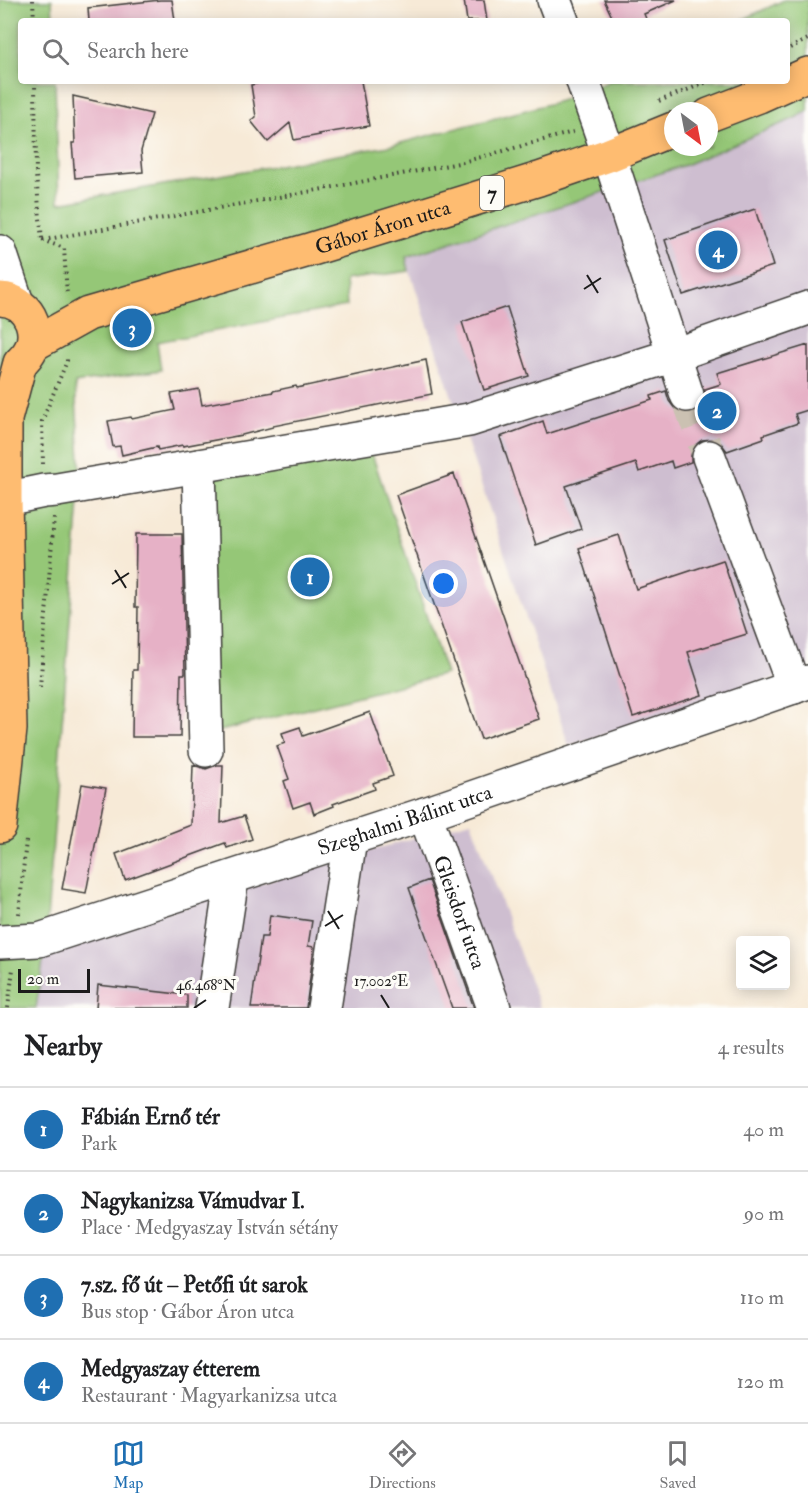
<!DOCTYPE html>
<meta charset="utf-8">
<style>
body{margin:0;font-family:"IM FELL Double Pica",serif;background:#f2f2f2;color:#202124}
.controls{position:absolute;right:18px;bottom:18px;display:grid;overflow:hidden;border-radius:6px;box-shadow:0 3px 15px #0003}
.controls button{width:54px;height:54px;display:grid;place-items:center;padding:0;border:0;border-bottom:2px solid #e0e0e0;background:#fff;color:#202124;font:30px sans-serif}
.compass{position:absolute;left:664px;top:102px;width:54px;height:54px;border-radius:50%;background:#fff;box-shadow:0 3px 15px #0003;rotate:148deg}
.scale{position:absolute;left:18px;bottom:15px;width:72px;box-sizing:border-box;padding-left:6px;border:3px solid #1c1c1c;border-top:0;font-size:16px;line-height:21px;white-space:nowrap;color:#1c1c1c;-webkit-text-stroke:4px #fdfcf7;paint-order:stroke}
.you{position:absolute;left:444px;top:584px;width:21px;height:21px;margin:-15px;border:4px solid #fff;border-radius:50%;background:#1a73e8;box-shadow:0 0 0 9px #1a73e833}
.badge{display:grid;place-items:center;width:39px;height:39px;border-radius:50%;background:#1f6fb2;color:#fff;font-size:20px;font-weight:700}
.pin{position:absolute;translate:-50% -50%;border:3px solid #fff;box-shadow:0 2px 6px #0006}
.list{margin:0;padding:0;list-style:none}
h2{display:flex;justify-content:space-between;align-items:center;height:78px;margin:0;padding:0 24px;font-size:26px}
h2 small{font-size:20px;font-weight:400;color:#757577}
.list li{display:grid;grid-template-columns:39px 1fr auto;gap:18px;align-items:center;box-sizing:border-box;height:84px;padding:0 24px;border-top:2px solid #e0e0e0}
.list b{display:block;font-size:22px;white-space:nowrap}
.list p{margin:0;font-size:20px;white-space:nowrap;color:#757577}
.list em{font-size:20px;font-style:normal;color:#757577}
.icon{flex:none;width:33px;height:33px;fill:none;stroke:currentColor;stroke-width:2;stroke-linecap:round;stroke-linejoin:round}
.map{position:relative;flex:none;width:808px;height:1008px;overflow:hidden}
.search{position:absolute;background:#fff;box-shadow:0 3px 15px #0003;left:18px;right:18px;top:18px;height:66px;display:flex;align-items:center;gap:15px;box-sizing:border-box;padding:0 21px;border-radius:6px;color:#757577;font-size:22px}
.sheet{height:414px;background:#fff}
nav{display:flex;justify-content:space-around;align-items:center;box-sizing:border-box;height:84px;border-top:2px solid #e0e0e0;background:#fff;font-size:16px;color:#757577}
nav a{display:grid;justify-items:center;gap:3px}
nav .on{color:#1f6fb2}
.map>svg:first-child{display:block}
</style>
<div class="map">
<svg width="808" height="1008" viewBox="0 0 808 1008">
<rect width="100%" height="100%" fill="#fdfcf7"/>
<filter id="ink" filterUnits="userSpaceOnUse"><feTurbulence type="fractalNoise" baseFrequency=".0167" numOctaves="2"/><feDisplacementMap in="SourceGraphic" scale="12" xChannelSelector="R" yChannelSelector="G"/><feConvolveMatrix kernelMatrix="1 2 1 2 8 2 1 2 1" color-interpolation-filters="sRGB"/></filter>
<filter id="wash" filterUnits="userSpaceOnUse"><feTurbulence type="fractalNoise" baseFrequency=".008" numOctaves="4" result="noise"/><feDisplacementMap in="SourceGraphic" scale="24" xChannelSelector="R" yChannelSelector="G"/><feGaussianBlur stdDeviation="1.35" result="paint"/><feColorMatrix in="noise" values="0 0 0 0 0 0 0 0 0 0 0 0 0 0 0 0 0 1.4 0 .05"/><feComposite in="paint" operator="in"/></filter>
<g filter="url(#wash)">
<rect width="100%" height="100%" fill="#f7ead7"/>
<path fill="#cebed0" d="M808 111V667L569 746 405 257 685 165 795 118Z
M471 821 540 1008H36L45 947Z"/>
<path fill="#95c777" stroke="#58724a" stroke-width="1.5" fill-rule="evenodd" d="M0 0H52L53 21H21V81H55L59 203 389 146 560 101 610 81H787V21H740L784 0H808V111L795 118 685 165 406 257 409 271 345 280 347 306 157 342 161 370 75 383 81 475 45 947 36 1008H0ZM673 111H709V147H673Z
M369 445 446 674 212 733 205 479Z"/>
<g id="blocks">
<path fill="#e6b1c6" d="M160 0H172L175 21H89L88 8Z
M464 0H484L487 21H467Z
M604 0H676L644 14 647 21H614Z
M260 81H361L369 126 319 134 320 135 294 140 290 123 268 142 251 121 256 117 251 85 260 83Z
M73 96 152 114 141 151 143 172 75 178 72 143H75Z
M755 209 773 266 683 295 665 240Z
M507 307 529 376 484 390 462 322Z
M808 345V410L795 414 798 423 763 435 764 438 727 451 721 443 713 439 702 440 694 446 691 453V462L673 468 671 461 639 472 636 463 566 486 581 529 536 545 500 437 543 421 547 434 652 400 651 396 666 391 669 401 675 409 683 413H692L701 407 705 398V389L721 384 717 373Z
M426 360 432 394 273 426V427L242 435 183 446V445L158 450 157 447 122 455 120 446 113 447 108 421 131 417 132 419 175 410 171 394 199 389 202 405 273 392V391L296 386 297 388Z
M454 474 539 719 481 739 396 495Z
M136 534H182L185 674H181L180 737H132L133 670H137L138 607H135Z
M619 535 636 589 723 560 747 634 688 652 702 695 633 717 579 548Z
M370 712 393 776 373 783 375 789 333 804 334 806 314 814 310 802 293 808 284 781 289 779 277 746 285 743 282 733 300 727 303 736Z
M193 765 206 769 217 765H223L221 823 244 816 252 839 227 848 225 843 125 880 116 854 191 825Z
M82 784 106 788 86 893 62 889Z
M429 880 474 1008H452L409 888Z
M270 915 312 921 308 946 314 947 306 1008H251L261 937H267Z
M98 985 187 995V1008H96Z"/>
</g>
</g>
<g filter="url(#ink)">
<use href="#blocks" fill-opacity="0" stroke="#3d3b38" stroke-width="1.5"/>
<g fill="none" stroke-linecap="round" stroke-linejoin="round">
<path stroke="#cbc1b2" stroke-width="33" stroke-dasharray="33 16" stroke-linecap="butt" d="M687 395 709 457"/>
<defs>
<g id="minor">
<path d="M554 0 562 21"/>
<path d="M583 81 609 155 687 395"/>
<path d="M0 252 17 303"/>
<path d="M709 457 794 687"/>
<path d="M199 466 206 750"/>
<path d="M0 500 44 491 57 490 469 420 674 355 808 308"/>
<path id="s1" d="M425 814 494 1008"/>
<path id="s2" d="M0 942 39 940 425 814 808 682"/>
<path d="M212 1008 232 878"/>
<path d="M324 1008 350 839"/>
</g>
<g id="major">
<path d="M709 115 759 96 808 74"/>
<path d="M0 299C32 300 45 338 23 360"/>
<path id="s3" d="M34 344 88 314 309 250 539 179 609 155 673 129"/>
<path d="M0 826 10 729 5 499V419L20 363"/>
</g>
</defs>
<use href="#minor" stroke="#3d3b38" stroke-width="36"/>
<use href="#major" stroke="#3d3b38" stroke-width="36"/>
<path stroke="#3d3b38" stroke-width="4" stroke-dasharray="1.5 4.5" stroke-linecap="butt" d="M33 0 34 21
M790 48 808 39
M35 81 36 175 42 240
M659 101 710 81
M42 240 64 248 67 295
M43 240 318 190 459 163 573 132
M43 464 42 421 67 361V357
M40 687 54 518
M19 914 26 840
M8 1008 13 969"/>
<use href="#minor" stroke="#fff" stroke-width="33"/>
<use href="#major" stroke="#febc71" stroke-width="33"/>
</g>
</g>
<path fill="none" stroke="#1c1c1c" stroke-width="2" d="M587 275 598 293M584 289 601 278M115 570 126 588M112 584 129 573M328 911 339 929M325 926 343 915M381 995 389 1008M194 1008 206 1000"/>
<g text-anchor="middle" dominant-baseline="central" stroke-width="6" stroke-linejoin="round" paint-order="stroke">
<rect fill="#fdfcf7" stroke="#605f5e" stroke-width="1.5" x="480" y="176" width="24" height="34" rx="4.5"/>
<g font-size="20" font-weight="bold" fill="#1c1c1c">
<text x="492" y="193">7</text>
</g>
<g font-size="21" fill="#1c1c1c" stroke="#fdfcf7">
<text stroke="none"><textPath href="#s3" startOffset="369">Gábor Áron utca</textPath></text>
<text stroke="none"><textPath href="#s2" startOffset="424">Szeghalmi Bálint utca</textPath></text>
<text stroke="none"><textPath href="#s1" startOffset="104">Gleisdorf utca</textPath></text>
</g>
</g>
<g font-size="15" text-anchor="middle" fill="#1c1c1c" stroke="#fdfcf7" stroke-width="6" stroke-linejoin="round" paint-order="stroke">
<text x="381" y="986">17.002°E</text>
<text x="206" y="990">46.468°N</text>
</g>
</svg>
<div class="controls">
<button><svg class="icon" aria-label="layers" viewBox="0 0 24 24"><path d="M12 4l9 5-9 5-9-5zM3 14l9 5 9-5"/></svg></button>
</div>
<svg class="compass" viewBox="-18 -18 36 36"><path d="M0-13l5 13h-10z" fill="#e53935"/><path d="M0 13l5-13h-10z" fill="#757577"/></svg>
<div class="scale">20 m</div>
<div class="you"></div>
<div class="pin badge" style="left:310px;top:577px">1</div>
<div class="pin badge" style="left:717px;top:411px">2</div>
<div class="pin badge" style="left:132px;top:328px">3</div>
<div class="pin badge" style="left:718px;top:250px">4</div>
<div class="search"><svg class="icon" aria-label="search" viewBox="0 0 24 24"><circle cx="10" cy="10" r="6"/><path d="M15 15l6 6"/></svg>Search here</div>
</div>
<section class="sheet">
<h2>Nearby<small>4 results</small></h2>
<ul class="list">
<li><span class="badge">1</span><div><b>Fábián Ernő tér</b><p>Park</p></div><em>40 m</em></li>
<li><span class="badge">2</span><div><b>Nagykanizsa Vámudvar I.</b><p>Place · Medgyaszay István sétány</p></div><em>90 m</em></li>
<li><span class="badge">3</span><div><b>7.sz. fő út – Petőfi út sarok</b><p>Bus stop · Gábor Áron utca</p></div><em>110 m</em></li>
<li><span class="badge">4</span><div><b>Medgyaszay étterem</b><p>Restaurant · Magyarkanizsa utca</p></div><em>120 m</em></li>
</ul>
</section>
<nav>
<a class="on"><svg class="icon" aria-label="map" viewBox="0 0 24 24"><path d="M3 6l6-2 6 2 6-2v14l-6 2-6-2-6 2zM9 4v14M15 6v14"/></svg>Map</a>
<a><svg class="icon" aria-label="directions" viewBox="0 0 24 24"><path d="M12 3l9 9-9 9-9-9zM9 14v-3h6M13 9l2 2-2 2"/></svg>Directions</a>
<a><svg class="icon" aria-label="saved" viewBox="0 0 24 24"><path d="M7 4h10v16l-5-4-5 4z"/></svg>Saved</a>
</nav>
